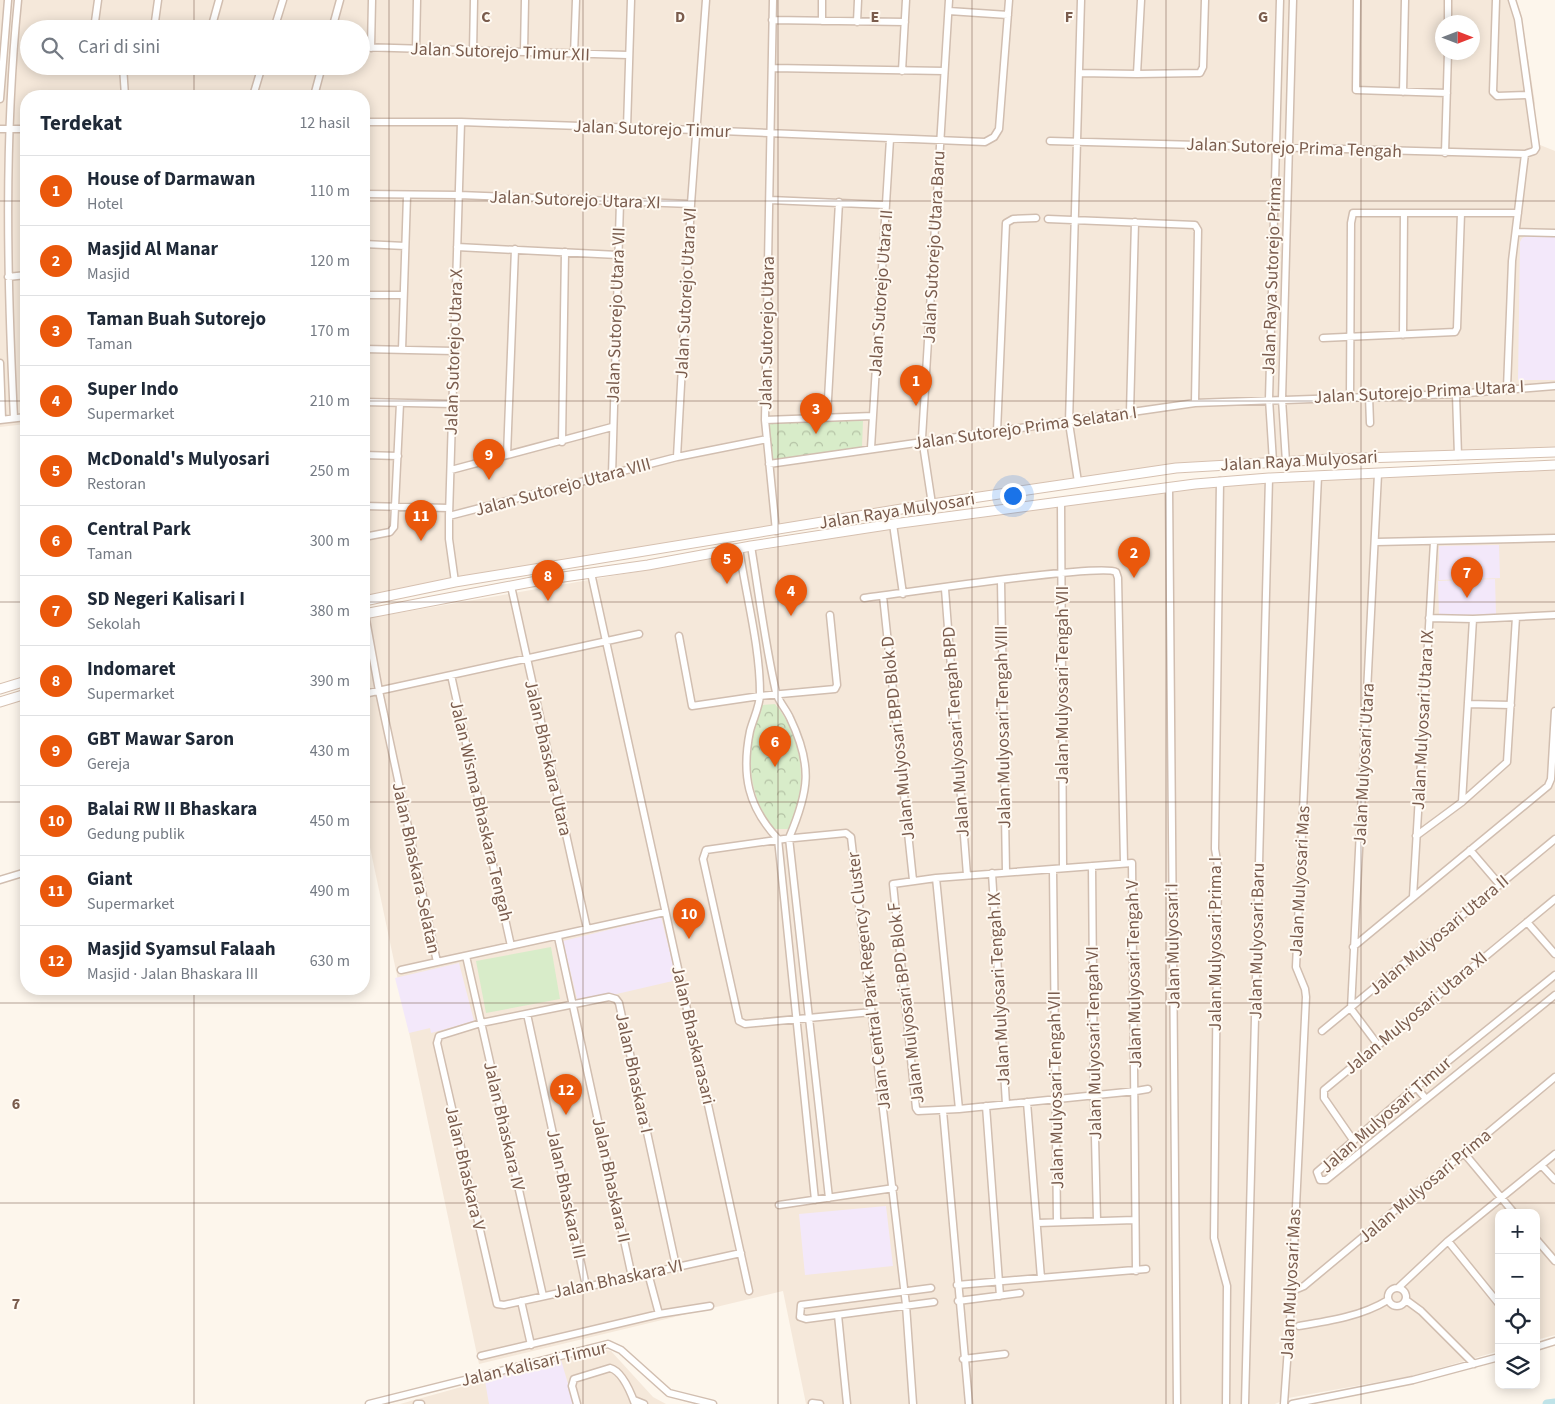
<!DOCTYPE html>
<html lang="id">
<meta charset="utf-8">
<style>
body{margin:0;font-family:"Source Sans 3",sans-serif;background:#f2f2f3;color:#1f2937}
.controls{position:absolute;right:15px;bottom:15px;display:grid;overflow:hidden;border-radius:10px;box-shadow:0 2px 12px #0003}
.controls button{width:45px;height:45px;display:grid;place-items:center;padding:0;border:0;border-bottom:1px solid #e0e1e3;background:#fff;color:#1f2937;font:25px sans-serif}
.compass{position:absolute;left:1435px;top:15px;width:45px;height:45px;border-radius:50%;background:#fff;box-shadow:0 2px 12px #0003;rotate:90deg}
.you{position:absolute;left:1012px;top:495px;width:18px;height:18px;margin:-12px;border:4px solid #fff;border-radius:50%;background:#1a73e8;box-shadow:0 0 0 8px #1a73e833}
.badge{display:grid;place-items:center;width:32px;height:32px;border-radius:50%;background:#ea580c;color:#fff;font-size:16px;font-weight:700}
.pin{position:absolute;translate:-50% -41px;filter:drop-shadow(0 1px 2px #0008)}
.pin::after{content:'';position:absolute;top:26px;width:18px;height:15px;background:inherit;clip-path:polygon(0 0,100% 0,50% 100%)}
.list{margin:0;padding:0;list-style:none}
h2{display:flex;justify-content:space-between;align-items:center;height:65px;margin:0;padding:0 20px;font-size:21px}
h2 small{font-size:16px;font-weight:400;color:#747a83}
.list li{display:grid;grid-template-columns:32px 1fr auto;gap:15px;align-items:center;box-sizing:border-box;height:70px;padding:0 20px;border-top:1px solid #e0e1e3}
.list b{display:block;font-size:19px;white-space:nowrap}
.list p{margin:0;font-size:16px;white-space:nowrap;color:#747a83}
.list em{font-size:16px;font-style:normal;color:#747a83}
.icon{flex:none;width:28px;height:28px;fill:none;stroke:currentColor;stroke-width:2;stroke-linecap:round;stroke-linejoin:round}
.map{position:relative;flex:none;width:1555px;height:1404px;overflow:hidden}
.search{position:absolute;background:#fff;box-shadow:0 2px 12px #0003;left:20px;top:20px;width:350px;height:55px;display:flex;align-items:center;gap:12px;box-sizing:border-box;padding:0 18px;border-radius:28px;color:#747a83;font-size:19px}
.panel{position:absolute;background:#fff;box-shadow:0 2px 12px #0003;left:20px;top:90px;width:350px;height:905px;border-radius:20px}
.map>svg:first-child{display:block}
</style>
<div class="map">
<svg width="1555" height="1404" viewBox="0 0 1555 1404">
<defs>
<pattern id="park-crowns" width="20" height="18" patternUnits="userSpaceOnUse" patternTransform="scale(1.25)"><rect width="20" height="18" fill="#d8ecc9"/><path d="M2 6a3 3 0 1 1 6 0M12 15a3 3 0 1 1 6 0" fill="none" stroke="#b4c2a5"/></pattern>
</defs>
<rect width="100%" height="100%" fill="#fdf6ec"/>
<path fill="#f5e8da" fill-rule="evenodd" d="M0 0H1516L1521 13 1535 103 1532 116 1540 145 1555 151V449L1199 467 935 504 364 600V96H26V424L0 427ZM1442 22H1472V52H1442ZM29 29H361V66H29Z
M1538 470H1555V1335L1536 1340V1213H1499V1351L1412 1376 1288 1398 1275 1404H806L783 1291 479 1364 364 819V619L850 535 966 517 1198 486Z
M599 1349 611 1351 653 1397 666 1404H400Z"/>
<path fill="#f3e8fa" d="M1527 236H1555V380H1518L1520 242 1522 238Z
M1499 545 1500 578 1439 580V546Z
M1495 579 1496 614 1439 616 1438 581Z
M661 917 677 980 578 1003 563 941Z
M459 963 474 1021 431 1033 430 1028 409 1033 395 978Z
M886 1206 893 1266 805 1275 799 1214Z
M561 1360 574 1404H489L485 1381Z"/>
<path fill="url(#park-crowns)" d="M863 421 862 447 772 460 768 422Z
M775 704C804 738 809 789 788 829H774C745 792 745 746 762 705Z"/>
<path fill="#d8ecc9" d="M551 947 560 999 486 1013 476 961Z"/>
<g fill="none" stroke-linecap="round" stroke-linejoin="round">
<path stroke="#bfe3e8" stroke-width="9" d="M1547 1404 1555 1403"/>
<defs>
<path id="minor" d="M773 0 765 420 776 531
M1357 0 1356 90 1447 93
M1496 0 1493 92 1497 96 1528 95
M949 11 1008 15
M772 20 905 22
M822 21V0
M857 22 858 0
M1448 22V0
M94 29 98 0
M154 29 158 0
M211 29 219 0
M274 29 283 0
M332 29 340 0
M361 47 628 55
M371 48 372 0
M416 49 417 0
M473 52 474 0
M524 52 525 0
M574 55 576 0
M123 66 125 96
M773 68 944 71
M902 71 906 0
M1080 73 1137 74 1141 0
M1137 74 1200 73 1203 67 1205 0
M1403 92 1405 0
M253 96 262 66
M314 96 322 66
M0 99 8 0
M364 122H461L697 130 985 142 994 137 999 129 1009 0
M627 128 631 0
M0 129H26
M1050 141 1525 154 1534 151 1536 148 1518 19 1512 0
M1445 153 1448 52
M364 194 459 195 691 204
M770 200 886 205
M1048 219 1195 225 1198 230 1195 403
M1516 232 1555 233
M364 244 405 246
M457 247 618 255
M8 277 26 275
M364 295H403
M1403 335 1404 213
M1323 338 1455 332 1457 328 1461 213
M364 349 454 351
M402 350 407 196
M0 363 2 419
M1507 388 1512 261 1525 154
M1456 394 1458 456
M1369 396 1370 423
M1350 397 1351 223 1353 213H1518
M364 402 453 404
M1130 413 1135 222
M827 417 839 202
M14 418C7 278 4 139 18 0
M0 420 26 417
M765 420 873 416
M997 432 1006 223 1013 219 1036 218
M562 442 565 252
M871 448 890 139
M364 455 398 456
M507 455 515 249
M677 457 691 204 706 0
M1273 462 1269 399 1280 0
M1286 462 1282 399 1293 0
M769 464 1195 403 1456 394 1555 386
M451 470 612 427
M612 475 620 202
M1220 481 1215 849 1218 866 1214 1238 1227 1286 1226 1404
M1078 482 1069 423 1081 0
M1169 488 1177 1404
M1061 502 1063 868
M932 504 922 438 949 0
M364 506 449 508
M449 516 677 457 767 439
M893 524 903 594
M364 537 390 532 394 527 400 403
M1376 542 1555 538
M751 546C759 594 765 644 776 692 778 701 786 709 790 718 813 766 809 791 789 838L829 1198
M739 548C746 596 760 646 760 694 760 706 753 719 750 731 741 775 748 807 778 839L815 1200
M591 573 749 1291
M1001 581 1006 872
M455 582 449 539V516L461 122
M511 586 587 929
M945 589 967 875
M883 596 913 880
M864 598C898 594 1101 563 1116 572L1118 578 1124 863
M365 614 379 691 437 962 665 912
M1429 618 1473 619 1555 615
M679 636 692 706 760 696 835 689 837 685 830 615
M451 675 511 946
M364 694 639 634
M1468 704 1511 705
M1462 802 1473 619
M1416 836 1462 802 1507 762 1516 617
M1470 850 1500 885
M1092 866 1094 1095 1097 1221
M1053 869 1057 1222
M992 873 1006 1104
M936 878 959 1109
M0 880 26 872
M1413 897 1434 542
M1527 922 1555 954
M558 937 632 1277
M1353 947 1548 786 1551 779 1555 711
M466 956 543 1296
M401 970 437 962
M1555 975 1416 1087 1317 1172 1320 1180H1326L1555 995
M872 1012 745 1024 739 1021 703 859 706 850 784 839 846 833 851 837 906 1305 913 1404
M527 1014 586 1286
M1322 1031 1555 839
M1378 1045 1351 1009 1378 474
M1416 1087 1426 1099
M1027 1102 1041 1278
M986 1106 1000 1296
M943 1111 969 1404
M1353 1140 1324 1098V1090L1555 899
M1464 1153 1514 1213
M1542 1166 1555 1180
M779 1205 894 1188
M1037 1223 1135 1220
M1536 1239 1555 1261
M1448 1241 1499 1304
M676 1266 619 1003 616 999 609 997 481 1023 439 1036 437 1043 497 1304 504 1305 741 1253
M1136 1271 1132 863 936 878 893 884 916 1108 918 1111 959 1109 1136 1091 1148 1089
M648 1273 659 1314
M957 1285 1146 1269
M1399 1287 1448 1241 1555 1154
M1388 1297a9 9 0 1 1 18 0a9 9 0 1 1-18 0Z
M931 1288 801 1305 800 1317 806 1319 934 1302
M1292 1291 1304 1286 1555 1077
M1406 1300 1421 1311 1474 1364
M521 1301 531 1345
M958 1301 1020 1293
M838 1315 847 1404
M1299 1326C1330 1321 1362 1316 1388 1300
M1536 1347 1555 1341
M481 1356 659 1314 710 1306
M963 1359 1005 1354
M634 1400 644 1404
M812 1403 820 1404
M369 1404 608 1344 621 1350 669 1393 713 1404
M417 1404H421
M577 1404 572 1386 574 1379 610 1368C622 1371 631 1393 635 1404
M1245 1404 1269 478
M1284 1404 1292 1291 1306 997 1305 989 1296 967 1318 476
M1292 1404 1413 1380 1499 1357"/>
<path id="secondary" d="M364 601 455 582 932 504 1176 468 1330 459 1555 452
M364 614 542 580 648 565 751 546 893 524 1195 484 1269 478 1555 465
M0 689 26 681
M0 702 26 694"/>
</defs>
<use href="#minor" stroke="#d1beb0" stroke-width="9"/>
<use href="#secondary" stroke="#d6c0b0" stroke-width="11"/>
<use href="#minor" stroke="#fff" stroke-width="6"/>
<use href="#secondary" stroke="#fff" stroke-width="9"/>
</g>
<path fill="none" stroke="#7a5c4d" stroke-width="1" stroke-opacity="0.55" d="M194 0V29M389 0V1404M583 0V1404M778 0V1404M972 0V1404M1166 0V1404M1361 0V1404M194 66V96M0 201H26M364 201H1555M0 401H26M364 401H1555M0 602H26M364 602H1555M0 802H26M364 802H1555M194 989V1404M0 1003H1555M0 1203H1555"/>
<g text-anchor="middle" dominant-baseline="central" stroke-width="4" stroke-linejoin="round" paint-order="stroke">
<g font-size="18" fill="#7a5c4d" stroke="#fffaf3">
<text transform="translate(500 52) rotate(2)">Jalan Sutorejo Timur XII</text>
<text transform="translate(652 129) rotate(2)">Jalan Sutorejo Timur</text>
<text transform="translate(1294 148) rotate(2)">Jalan Sutorejo Prima Tengah</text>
<text transform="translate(575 200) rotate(2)">Jalan Sutorejo Utara XI</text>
<text transform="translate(934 247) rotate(-87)">Jalan Sutorejo Utara Baru</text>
<text transform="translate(1272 276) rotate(-88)">Jalan Raya Sutorejo Prima</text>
<text transform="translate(686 293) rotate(-87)">Jalan Sutorejo Utara VI</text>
<text transform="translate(881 293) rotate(-86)">Jalan Sutorejo Utara II</text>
<text transform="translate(616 315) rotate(-88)">Jalan Sutorejo Utara VII</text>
<text transform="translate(767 333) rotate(-89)">Jalan Sutorejo Utara</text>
<text transform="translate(454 352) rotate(-88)">Jalan Sutorejo Utara X</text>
<text transform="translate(1419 392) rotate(-3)">Jalan Sutorejo Prima Utara I</text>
<text transform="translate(1025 428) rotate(-8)">Jalan Sutorejo Prima Selatan I</text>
<text transform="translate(1299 461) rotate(-3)">Jalan Raya Mulyosari</text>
<text transform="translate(563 487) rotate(-15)">Jalan Sutorejo Utara VIII</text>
<text transform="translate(897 511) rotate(-9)">Jalan Raya Mulyosari</text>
<text transform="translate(1062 685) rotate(-90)">Jalan Mulyosari Tengah VII</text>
<text transform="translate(1423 720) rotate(-87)">Jalan Mulyosari Utara IX</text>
<text transform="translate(1003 727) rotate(-91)">Jalan Mulyosari Tengah VIII</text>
<text transform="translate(956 732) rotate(-94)">Jalan Mulyosari Tengah BPD</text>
<text transform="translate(898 738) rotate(-96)">Jalan Mulyosari BPD Blok D</text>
<text transform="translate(548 758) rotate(77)">Jalan Bhaskara Utara</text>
<text transform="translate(1364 764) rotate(-87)">Jalan Mulyosari Utara</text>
<text transform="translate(481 811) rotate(77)">Jalan Wisma Bhaskara Tengah</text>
<text transform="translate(416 868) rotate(78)">Jalan Bhaskara Selatan</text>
<text transform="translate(1300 881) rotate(-87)">Jalan Mulyosari Mas</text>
<text transform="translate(1439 935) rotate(-40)">Jalan Mulyosari Utara II</text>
<text transform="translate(1257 941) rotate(-89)">Jalan Mulyosari Baru</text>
<text transform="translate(1215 944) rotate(-90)">Jalan Mulyosari Prima I</text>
<text transform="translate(1173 946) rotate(-91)">Jalan Mulyosari I</text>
<text transform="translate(1134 974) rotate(-91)">Jalan Mulyosari Tengah V</text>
<text transform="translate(869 981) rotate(-97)">Jalan Central Park Regency Cluster</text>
<text transform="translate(999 989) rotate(-93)">Jalan Mulyosari Tengah IX</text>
<text transform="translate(906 1003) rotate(-97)">Jalan Mulyosari BPD Blok F</text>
<text transform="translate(1416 1013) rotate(-40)">Jalan Mulyosari Utara XI</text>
<text transform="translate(693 1035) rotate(77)">Jalan Bhaskarasari</text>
<text transform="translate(1094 1043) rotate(-91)">Jalan Mulyosari Tengah VI</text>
<text transform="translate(634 1073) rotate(78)">Jalan Bhaskara I</text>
<text transform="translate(1056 1090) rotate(-91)">Jalan Mulyosari Tengah VII</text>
<text transform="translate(1386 1115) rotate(-41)">Jalan Mulyosari Timur</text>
<text transform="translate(504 1126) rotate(77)">Jalan Bhaskara IV</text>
<text transform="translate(465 1168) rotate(77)">Jalan Bhaskara V</text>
<text transform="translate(611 1180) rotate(78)">Jalan Bhaskara II</text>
<text transform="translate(1425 1186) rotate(-40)">Jalan Mulyosari Prima</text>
<text transform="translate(566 1194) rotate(78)">Jalan Bhaskara III</text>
<text transform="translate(618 1279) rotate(-12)">Jalan Bhaskara VI</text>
<text transform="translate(1291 1284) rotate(-87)">Jalan Mulyosari Mas</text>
<text transform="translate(534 1364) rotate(-13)">Jalan Kalisari Timur</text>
</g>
</g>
<g font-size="16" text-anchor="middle" font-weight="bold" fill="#7a5c4d" stroke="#fffaf3" stroke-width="4" stroke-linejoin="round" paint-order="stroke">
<text x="486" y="22">C</text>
<text x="680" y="22">D</text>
<text x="875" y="22">E</text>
<text x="1069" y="22">F</text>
<text x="1263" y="22">G</text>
<text x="16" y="1109">6</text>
<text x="16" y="1309">7</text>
</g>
</svg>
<div class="controls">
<button>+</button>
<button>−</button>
<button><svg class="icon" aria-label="locate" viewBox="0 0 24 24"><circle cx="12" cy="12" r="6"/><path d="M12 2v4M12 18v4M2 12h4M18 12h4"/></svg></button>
<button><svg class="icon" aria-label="layers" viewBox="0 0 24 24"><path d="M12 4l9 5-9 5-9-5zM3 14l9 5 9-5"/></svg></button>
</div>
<svg class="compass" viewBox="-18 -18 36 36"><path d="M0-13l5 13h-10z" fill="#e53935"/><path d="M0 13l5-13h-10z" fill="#747a83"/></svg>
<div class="you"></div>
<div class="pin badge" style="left:916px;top:406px">1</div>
<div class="pin badge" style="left:1134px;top:578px">2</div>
<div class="pin badge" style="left:816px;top:434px">3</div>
<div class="pin badge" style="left:791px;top:616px">4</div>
<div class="pin badge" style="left:727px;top:584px">5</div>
<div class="pin badge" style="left:775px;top:767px">6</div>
<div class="pin badge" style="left:1467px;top:598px">7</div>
<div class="pin badge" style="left:548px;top:601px">8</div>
<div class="pin badge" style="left:489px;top:480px">9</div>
<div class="pin badge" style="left:689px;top:939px">10</div>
<div class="pin badge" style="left:421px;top:541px">11</div>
<div class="pin badge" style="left:566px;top:1115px">12</div>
<div class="search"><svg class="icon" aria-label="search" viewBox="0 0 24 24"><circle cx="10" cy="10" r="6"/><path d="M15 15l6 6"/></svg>Cari di sini</div>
<section class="panel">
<h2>Terdekat<small>12 hasil</small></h2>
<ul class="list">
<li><span class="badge">1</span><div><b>House of Darmawan</b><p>Hotel</p></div><em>110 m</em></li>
<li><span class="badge">2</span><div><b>Masjid Al Manar</b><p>Masjid</p></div><em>120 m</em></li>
<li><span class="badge">3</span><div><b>Taman Buah Sutorejo</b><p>Taman</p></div><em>170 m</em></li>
<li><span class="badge">4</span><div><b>Super Indo</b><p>Supermarket</p></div><em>210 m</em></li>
<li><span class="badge">5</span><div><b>McDonald's Mulyosari</b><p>Restoran</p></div><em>250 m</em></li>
<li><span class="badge">6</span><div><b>Central Park</b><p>Taman</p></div><em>300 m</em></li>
<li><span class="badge">7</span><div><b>SD Negeri Kalisari I</b><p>Sekolah</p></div><em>380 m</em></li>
<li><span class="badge">8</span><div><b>Indomaret</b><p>Supermarket</p></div><em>390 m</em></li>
<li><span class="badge">9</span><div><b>GBT Mawar Saron</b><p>Gereja</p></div><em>430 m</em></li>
<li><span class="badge">10</span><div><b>Balai RW II Bhaskara</b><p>Gedung publik</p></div><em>450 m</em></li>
<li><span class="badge">11</span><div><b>Giant</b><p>Supermarket</p></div><em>490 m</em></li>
<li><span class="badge">12</span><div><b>Masjid Syamsul Falaah</b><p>Masjid · Jalan Bhaskara III</p></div><em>630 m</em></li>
</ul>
</section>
</div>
